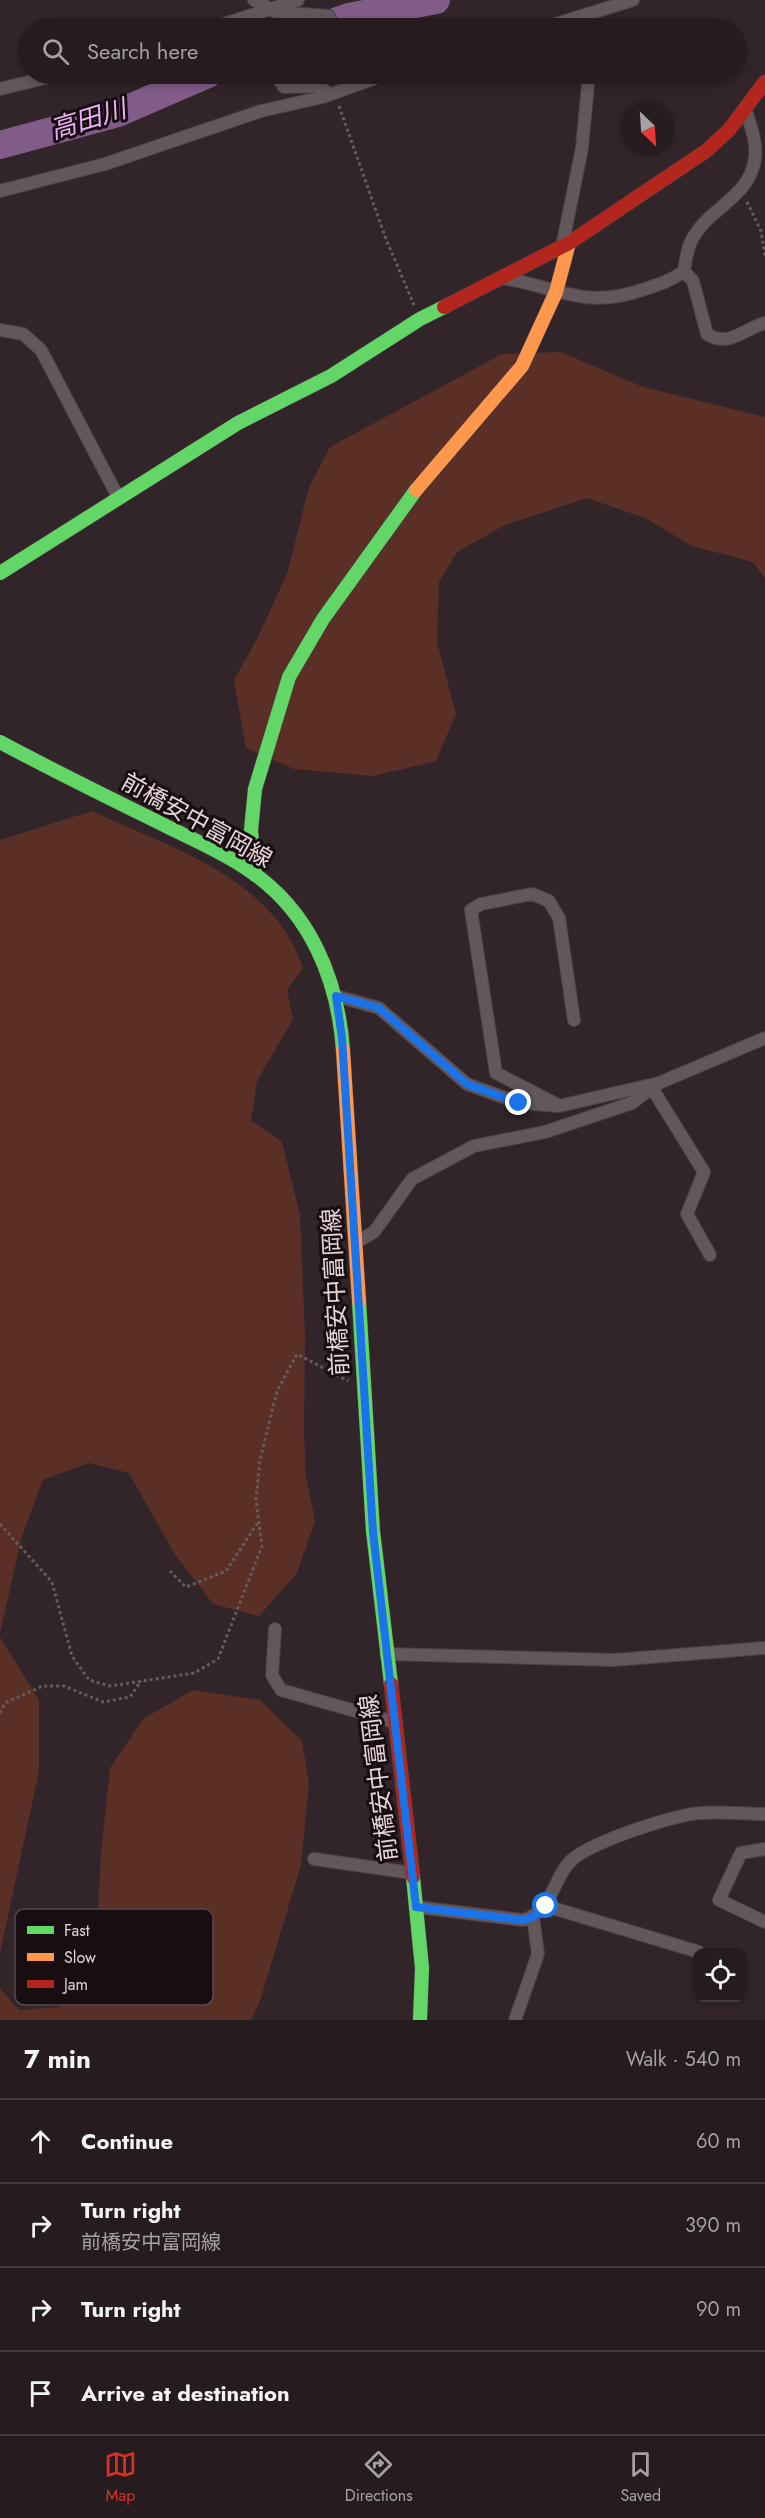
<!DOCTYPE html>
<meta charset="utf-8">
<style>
body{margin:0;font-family:Jost,"Noto Sans JP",sans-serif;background:#2e2528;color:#f1f3f6}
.controls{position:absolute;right:18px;bottom:18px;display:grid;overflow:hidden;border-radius:12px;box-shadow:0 3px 9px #0003}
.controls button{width:54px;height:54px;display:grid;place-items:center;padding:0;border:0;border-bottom:2px solid #423a3d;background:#261c1f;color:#f1f3f6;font:30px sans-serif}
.compass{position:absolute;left:621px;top:102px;width:54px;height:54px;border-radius:50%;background:#261c1f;box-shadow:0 3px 9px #0003;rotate:155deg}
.stop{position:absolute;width:18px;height:18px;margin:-14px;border:4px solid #1a73e8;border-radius:50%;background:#fff}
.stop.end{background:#1a73e8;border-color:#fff;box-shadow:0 2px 6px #0008}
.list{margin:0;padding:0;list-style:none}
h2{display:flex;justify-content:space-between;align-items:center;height:78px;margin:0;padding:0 24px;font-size:26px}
h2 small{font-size:20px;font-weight:400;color:#a4a1a4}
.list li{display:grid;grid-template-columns:39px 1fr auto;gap:18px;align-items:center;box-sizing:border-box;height:84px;padding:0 24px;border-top:2px solid #423a3d}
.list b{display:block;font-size:22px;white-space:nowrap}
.list p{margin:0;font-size:20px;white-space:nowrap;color:#a4a1a4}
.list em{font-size:20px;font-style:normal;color:#a4a1a4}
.icon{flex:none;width:33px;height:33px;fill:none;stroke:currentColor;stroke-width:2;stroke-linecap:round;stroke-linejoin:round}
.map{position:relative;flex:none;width:765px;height:2020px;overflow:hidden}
.search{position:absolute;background:#261c1f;box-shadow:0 3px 9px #0003;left:18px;right:18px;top:18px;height:66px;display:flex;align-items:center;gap:15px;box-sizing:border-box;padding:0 21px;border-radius:33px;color:#a4a1a4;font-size:22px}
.sheet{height:414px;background:#261c1f}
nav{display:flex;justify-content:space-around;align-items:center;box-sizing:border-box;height:84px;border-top:2px solid #423a3d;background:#261c1f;font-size:16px;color:#a4a1a4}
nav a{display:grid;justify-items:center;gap:3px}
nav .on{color:#d93025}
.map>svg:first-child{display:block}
</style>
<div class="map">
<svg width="765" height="2020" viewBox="0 0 765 2020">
<rect width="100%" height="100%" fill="#322529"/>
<path fill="#592f26" d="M561 352 643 387 765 417V578L753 562 692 546 645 518 587 498 503 526 457 552 439 582 437 642 456 714 436 761 373 776 294 769 246 748 234 680 257 639 287 574 309 487 330 447 502 354Z
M92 811C171 848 274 878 303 968L287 990 293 1019 257 1081 251 1120 282 1142 300 1215 305 1336 304 1431 306 1477 315 1521 297 1573 259 1616 213 1604 174 1553 129 1473 89 1463 43 1480 22 1536 0 1633V840Z
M0 1637 39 1700V1771L0 1953Z
M193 1690 260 1700 302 1741 309 1783 301 1865 260 2001 251 2020H0V1988L19 2010 58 2007 94 1988 101 1853 110 1768 143 1719Z"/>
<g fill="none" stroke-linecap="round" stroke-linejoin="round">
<path stroke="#825c89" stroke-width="28" d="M318 28 349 17 436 0
M0 145 118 113 208 74"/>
<defs>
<path id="street" d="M254 0 276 12 329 16 333 28
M212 28 298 0
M543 28 633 0
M298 74 279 80 284 87 316 86 331 94
M0 89 62 74
M0 191 105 164 261 111 323 97 387 74
M562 247 582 148 589 74
M684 271 693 281 707 334C729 348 743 329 765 323
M501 278C557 286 583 310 642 290 657 285 671 281 684 271 686 260 687 246 694 236 712 206 750 197 755 158 757 141 750 124 745 108
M0 330 23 334 41 350 118 497
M336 996 379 1008 467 1084 519 1103 559 1106 659 1083 765 1038
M652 1088 704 1172 687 1214 710 1255
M556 1104 496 1073 471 910 481 904 532 894 549 901 559 918 574 1020
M355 1243 374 1232 412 1179 474 1146 545 1132 632 1103 656 1085
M275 1629 272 1675 281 1690 394 1722
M386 1654 614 1660 765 1648
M765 1849 741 1853 719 1900 765 1922
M314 1859 412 1873
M546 1906 699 1952
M416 1907 523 1920C554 1912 552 1876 574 1858 598 1840 661 1820 691 1814 714 1810 742 1814 765 1814
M515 2020 538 1954 533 1917"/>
<path id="fast" d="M0 573 238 423 331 376 420 319 444 307
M0 742C52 770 105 796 158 822 189 838 222 851 250 871 310 911 338 980 343 1050
M255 875 251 830 255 789 289 677 323 619 416 490
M359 1301 373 1531 391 1684
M413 1877 422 1968 420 2020"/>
<path id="slow" d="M416 490 522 366 556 292 569 243
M343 1050 359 1301"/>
<path id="jam" d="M444 307 569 243 706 151 729 130 765 82
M391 1684 413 1877"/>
</defs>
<use href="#street" stroke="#4d4246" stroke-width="14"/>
<use href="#fast" stroke="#4d4246" stroke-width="15"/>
<use href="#slow" stroke="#4d4246" stroke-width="15"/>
<use href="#jam" stroke="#4d4246" stroke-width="15"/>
<path stroke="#645b5e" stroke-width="3" stroke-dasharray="3 3" stroke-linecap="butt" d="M339 106 386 239 414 305
M747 202 761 231 765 256
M0 1524 52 1582 72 1656 89 1680 110 1686 194 1673 218 1659 262 1546 256 1499 260 1460 277 1391 297 1354 348 1381
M170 1571 186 1587 226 1571 258 1522
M0 1713 5 1703 43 1686H64L103 1702 130 1697 141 1681"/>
<use href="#street" stroke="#62575a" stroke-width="12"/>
<use href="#fast" stroke="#63d668" stroke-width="14"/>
<use href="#slow" stroke="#ff974d" stroke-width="14"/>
<use href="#jam" stroke="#b3261e" stroke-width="14"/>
</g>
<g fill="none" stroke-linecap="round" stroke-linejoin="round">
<path stroke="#1a73e8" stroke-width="8" d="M519 1103 467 1084 379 1008 336 996 342 1038 373 1532 416 1907 523 1920 533 1917 546 1906"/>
</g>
<g text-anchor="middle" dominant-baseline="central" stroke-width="6" stroke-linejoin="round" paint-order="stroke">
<g font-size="24" fill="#e4d4d8" stroke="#180d11">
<text transform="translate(197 820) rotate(29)">前橋安中富岡線</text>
<text transform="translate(335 1292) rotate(-93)">前橋安中富岡線</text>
<text transform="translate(378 1778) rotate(-97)">前橋安中富岡線</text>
</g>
<g font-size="26" font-style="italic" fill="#edb0f8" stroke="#180d11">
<text transform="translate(88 119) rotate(-17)">高田川</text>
</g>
</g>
<rect x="15" y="1909" width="198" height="96" rx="9" fill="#180d11" stroke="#55494d" stroke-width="1.5"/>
<rect x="27" y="1926" width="27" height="8" fill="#63d668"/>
<rect x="27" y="1953" width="27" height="8" fill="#ff974d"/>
<rect x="27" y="1980" width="27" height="8" fill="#b3261e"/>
<g font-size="16" fill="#e4d4d8">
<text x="64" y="1936">Fast</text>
<text x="64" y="1963">Slow</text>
<text x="64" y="1990">Jam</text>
</g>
</svg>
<div class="controls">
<button><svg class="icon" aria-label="locate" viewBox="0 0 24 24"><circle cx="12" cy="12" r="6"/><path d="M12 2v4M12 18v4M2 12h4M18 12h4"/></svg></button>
</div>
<svg class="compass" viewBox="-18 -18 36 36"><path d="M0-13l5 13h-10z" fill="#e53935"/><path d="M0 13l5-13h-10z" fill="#a4a1a4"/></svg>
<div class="stop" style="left:546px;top:1906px"></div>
<div class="stop end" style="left:519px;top:1103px"></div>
<div class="search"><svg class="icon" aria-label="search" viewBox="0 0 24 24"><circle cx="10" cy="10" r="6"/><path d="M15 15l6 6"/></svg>Search here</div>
</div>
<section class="sheet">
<h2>7 min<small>Walk · 540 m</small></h2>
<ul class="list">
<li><svg class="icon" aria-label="ahead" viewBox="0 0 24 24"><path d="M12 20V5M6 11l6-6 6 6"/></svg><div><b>Continue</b></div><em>60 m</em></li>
<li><svg class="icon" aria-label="right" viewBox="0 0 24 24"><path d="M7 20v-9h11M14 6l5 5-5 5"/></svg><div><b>Turn right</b><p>前橋安中富岡線</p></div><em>390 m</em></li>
<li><svg class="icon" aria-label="right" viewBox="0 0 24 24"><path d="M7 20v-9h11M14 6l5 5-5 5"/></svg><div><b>Turn right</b></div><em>90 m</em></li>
<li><svg class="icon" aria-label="arrive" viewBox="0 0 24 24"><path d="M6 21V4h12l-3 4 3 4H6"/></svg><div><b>Arrive at destination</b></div></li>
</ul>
</section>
<nav>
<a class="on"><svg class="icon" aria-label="map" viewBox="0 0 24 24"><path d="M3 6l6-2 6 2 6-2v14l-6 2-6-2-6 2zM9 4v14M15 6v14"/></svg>Map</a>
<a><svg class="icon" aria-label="directions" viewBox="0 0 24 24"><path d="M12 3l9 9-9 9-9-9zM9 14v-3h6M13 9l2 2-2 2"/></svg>Directions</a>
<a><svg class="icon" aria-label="saved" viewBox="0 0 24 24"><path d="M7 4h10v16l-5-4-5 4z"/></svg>Saved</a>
</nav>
